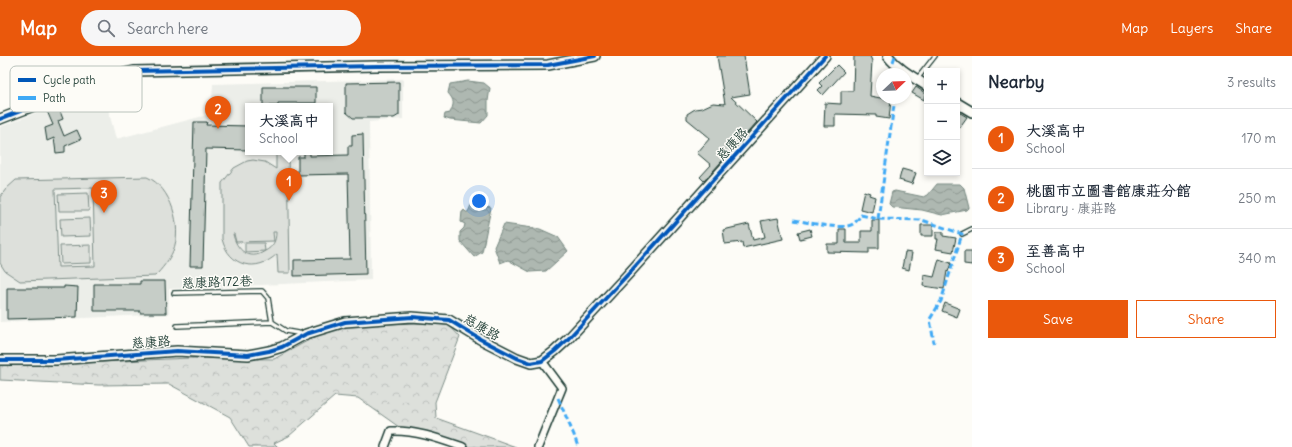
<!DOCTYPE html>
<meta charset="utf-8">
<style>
body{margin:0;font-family:Delius,"LXGW WenKai TC",sans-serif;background:#f6f6f7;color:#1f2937}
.controls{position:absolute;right:12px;top:12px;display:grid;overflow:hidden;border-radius:0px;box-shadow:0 2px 6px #0003}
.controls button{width:36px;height:36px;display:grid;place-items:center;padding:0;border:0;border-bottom:1px solid #e0e1e3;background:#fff;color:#1f2937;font:20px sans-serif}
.compass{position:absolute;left:876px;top:12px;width:36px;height:36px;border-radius:50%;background:#fff;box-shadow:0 2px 6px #0003;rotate:67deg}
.you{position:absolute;left:479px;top:145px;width:14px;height:14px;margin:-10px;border:3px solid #fff;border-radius:50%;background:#1a73e8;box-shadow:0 0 0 6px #1a73e833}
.badge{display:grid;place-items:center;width:26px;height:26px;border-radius:50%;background:#ea580c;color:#fff;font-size:13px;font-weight:700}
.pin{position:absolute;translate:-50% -33px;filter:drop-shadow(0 1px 2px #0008)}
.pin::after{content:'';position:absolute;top:21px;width:14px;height:12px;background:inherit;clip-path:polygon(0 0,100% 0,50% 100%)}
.popup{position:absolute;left:245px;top:47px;width:88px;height:52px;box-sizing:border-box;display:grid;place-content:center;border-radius:0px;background:#fff;filter:drop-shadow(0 1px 3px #0005);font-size:13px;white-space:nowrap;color:#747a83}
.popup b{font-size:15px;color:#1f2937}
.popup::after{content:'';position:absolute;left:50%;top:100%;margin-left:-8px;border:8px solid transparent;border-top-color:#fff}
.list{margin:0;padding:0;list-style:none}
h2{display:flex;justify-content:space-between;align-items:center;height:52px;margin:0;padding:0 16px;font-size:17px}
h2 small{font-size:13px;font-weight:400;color:#747a83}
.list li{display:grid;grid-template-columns:26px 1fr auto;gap:12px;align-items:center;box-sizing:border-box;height:60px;padding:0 16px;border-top:1px solid #e0e1e3}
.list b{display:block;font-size:15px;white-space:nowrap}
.list p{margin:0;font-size:13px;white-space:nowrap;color:#747a83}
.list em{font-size:13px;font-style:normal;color:#747a83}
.actions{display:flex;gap:8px;padding:12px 16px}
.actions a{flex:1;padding:9px 0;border:1px solid #ea580c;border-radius:0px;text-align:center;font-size:14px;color:#ea580c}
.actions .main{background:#ea580c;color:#fff}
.icon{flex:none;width:22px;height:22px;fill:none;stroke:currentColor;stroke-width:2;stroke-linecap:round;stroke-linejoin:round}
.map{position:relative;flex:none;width:972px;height:391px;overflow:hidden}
header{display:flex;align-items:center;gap:24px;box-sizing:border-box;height:56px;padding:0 20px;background:#ea580c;color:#fff}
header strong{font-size:19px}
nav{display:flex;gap:22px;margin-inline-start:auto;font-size:14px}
.search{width:280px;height:36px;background:#f6f6f7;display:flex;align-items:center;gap:10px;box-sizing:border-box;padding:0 14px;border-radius:22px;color:#747a83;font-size:15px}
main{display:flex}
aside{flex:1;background:#fff}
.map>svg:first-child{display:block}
</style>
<header>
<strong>Map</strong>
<div class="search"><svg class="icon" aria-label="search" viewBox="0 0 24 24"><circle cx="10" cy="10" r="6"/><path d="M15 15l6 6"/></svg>Search here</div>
<nav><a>Map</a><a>Layers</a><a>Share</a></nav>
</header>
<main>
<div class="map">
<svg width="972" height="391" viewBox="0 0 972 391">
<defs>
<pattern id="forest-crowns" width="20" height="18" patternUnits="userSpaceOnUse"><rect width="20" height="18" fill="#dde0db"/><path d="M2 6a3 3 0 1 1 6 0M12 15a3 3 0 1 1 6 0" fill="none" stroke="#bdc1bd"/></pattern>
<pattern id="water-waves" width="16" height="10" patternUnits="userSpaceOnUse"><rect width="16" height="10" fill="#aeb8b1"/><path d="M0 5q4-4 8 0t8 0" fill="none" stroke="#8d9791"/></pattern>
</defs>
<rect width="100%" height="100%" fill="#fdfcf7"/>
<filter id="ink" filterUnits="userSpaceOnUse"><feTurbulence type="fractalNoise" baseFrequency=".025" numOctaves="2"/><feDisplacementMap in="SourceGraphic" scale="8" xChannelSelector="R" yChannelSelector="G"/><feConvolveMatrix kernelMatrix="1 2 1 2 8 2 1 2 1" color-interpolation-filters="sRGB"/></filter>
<g filter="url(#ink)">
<path fill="#eceee9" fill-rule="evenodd" d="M403 23V63L369 66 371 224 169 233V258L0 266V71L102 30 116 83 211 58 213 28ZM248 50H330V96H248Z"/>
<path fill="#dde0db" stroke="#7e8e88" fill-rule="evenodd" d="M276 96H288L290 217H278L277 198C257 217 229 211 222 183V127L234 112 247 105 253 104 265 106 276 113ZM273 176H276C276 185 273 191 265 195L264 187H245V196L265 195C249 206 236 193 233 178H234L236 186 274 185Z
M147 121C171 131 183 171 173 195 169 204 162 213 155 220L20 225 5 215 0 207V141L6 133 16 124ZM93 132 95 210 58 211 55 133Z
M88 137 89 155H59L58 138Z
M90 162 91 180 61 181 60 163Z
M91 189V207L61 208 60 190Z"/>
<path fill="url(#forest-crowns)" stroke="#7e8e88" d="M417 267 449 269 460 281 435 346 436 362 516 391H451L399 371 358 342 335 340 289 380 274 387 278 391H249L230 361 169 328 99 329 0 324V309H34L190 302 274 303 335 270Z"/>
<path fill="url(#water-waves)" stroke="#75877f" d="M468 25 484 27 490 32 488 45V59L481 67 450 64 444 62 445 58 450 57C454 48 455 45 448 37L450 28Z
M937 128H960L964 132 969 152 967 154 942 159 922 154 892 151 889 148 892 136 895 135 924 141 928 139Z
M471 149C476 149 480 149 482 154H486L487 151 491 152 482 196 474 201 460 185V176L464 172 465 168 461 166 462 155 464 154 466 156H468Z
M504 168 540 173 558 181 568 195 546 215 530 216 508 204 500 207 494 191Z"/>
<path fill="#c6cdc7" stroke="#1f3d34" d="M717 0H744L750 38 731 41 757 66 704 125 700 121 711 109 697 97 710 82 687 63V58L695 53 702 52 713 47 725 48Z
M854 0H870L872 5 870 40 891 44 889 63 876 61V59L835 58V70H824L825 47 841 48V35H853Z
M837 9 844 16 823 39 818 34 822 30 819 27Z
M399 26V59L394 62H353L346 56V27Z
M263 31H316V47H278V50H263Z
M916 31 925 37 924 44 912 37Z
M58 50 63 63 58 65 64 80 77 74 81 83 65 90V96L56 97 54 82 47 85 45 72 53 69 47 55Z
M957 55 967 61 957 75Z
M194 66H207L206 69 248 70V94L206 93 203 210H190Z
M363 78 366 218 294 220V204L350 203 348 118 298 119V101H304V96H310V100L348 99V90H352V79Z
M902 113 916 117 912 128 899 124Z
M864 135 870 137 869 139 875 141 872 156 860 153Z
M778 162 783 183 743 192 742 186 725 188 723 174 749 168 753 184 765 181 761 165Z
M872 164H879V192H869V197L827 196V188H839V173H846V187H861V175H872Z
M921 169H933V180H921Z
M810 173 812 180 800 183 798 176Z
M936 176H943V180L956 182 953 196 936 193 938 183H936Z
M964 195H972V209L964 208Z
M905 196 912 197 909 214 902 212Z
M939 203 951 207 948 216 947 215 944 233 923 230 924 219 934 221Z
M140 225H165L166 257H140V255H94V228H140Z
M64 230 78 231 77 261 7 263V232H64Z
M945 247 960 253 957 261 942 255Z"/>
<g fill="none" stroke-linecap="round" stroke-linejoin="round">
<defs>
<path id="service" d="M917 23 935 0
M962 178 972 173
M174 237 262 235 268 242 272 266 286 275 303 278
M177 270 272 266"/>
<path id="minor" d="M385 391 391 375C416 374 440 383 463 391
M538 391 562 332 542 305"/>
<path id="tertiary" d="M888 0C898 13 913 21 927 30
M957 47 972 56
M0 63 111 20 134 15 376 10 548 9 595 0
M0 304H56L177 295 248 299 269 295 282 291 306 278 345 266 412 261 449 264 480 283 517 302 531 307 542 305 555 295 568 283 631 215 825 0"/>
</defs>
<use href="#service" stroke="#1f3d34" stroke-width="6"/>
<use href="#minor" stroke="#1f3d34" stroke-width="10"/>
<use href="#tertiary" stroke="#1f3d34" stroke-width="12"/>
<use href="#service" stroke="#fdfcf7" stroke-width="3.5"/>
<use href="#minor" stroke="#fdfcf7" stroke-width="7"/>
<use href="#tertiary" stroke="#fdfcf7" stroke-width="9"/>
<path stroke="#3fa9f5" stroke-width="3" stroke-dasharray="6 3" stroke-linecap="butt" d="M893 6 895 0
M898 18 899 11
M878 163 895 42
M794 164C807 166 843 175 853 168 856 166 859 162 861 159L878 163 922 164 962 178 941 245 930 263 934 287
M558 342 574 379 578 391"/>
<defs>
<path id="cycleway" d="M0 63 111 20 134 15 376 10 548 9 595 0
M0 304H56L177 295 248 299 269 295 282 291 306 278 345 266 412 261 449 264 480 283 517 302 531 307 542 305 555 295 568 283 631 215 825 0"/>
</defs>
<use href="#cycleway" stroke="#fdfcf7" stroke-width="6"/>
<use href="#cycleway" stroke="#0057b8" stroke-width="4"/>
</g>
</g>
<g text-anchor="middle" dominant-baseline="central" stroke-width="3" stroke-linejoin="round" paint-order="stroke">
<g font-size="13" fill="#1f3d34" stroke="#fdfcf7">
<text transform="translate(732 88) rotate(-48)">慈康路</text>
<text transform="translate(217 226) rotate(-2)">慈康路172巷</text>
<text transform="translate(482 271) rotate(30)">慈康路</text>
<text transform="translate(151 286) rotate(-4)">慈康路</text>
</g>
</g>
<rect x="10" y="10" width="132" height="46" rx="6" fill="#fdfcf7" stroke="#bac3bc" stroke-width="1"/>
<rect x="18" y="22" width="18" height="4" fill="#0057b8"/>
<rect x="18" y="40" width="18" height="4" fill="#3fa9f5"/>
<g font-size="11" fill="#1f3d34">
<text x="43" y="28">Cycle path</text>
<text x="43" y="46">Path</text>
</g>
</svg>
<div class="controls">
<button>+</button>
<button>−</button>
<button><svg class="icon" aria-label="layers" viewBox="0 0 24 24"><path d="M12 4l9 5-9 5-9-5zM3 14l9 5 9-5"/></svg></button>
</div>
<svg class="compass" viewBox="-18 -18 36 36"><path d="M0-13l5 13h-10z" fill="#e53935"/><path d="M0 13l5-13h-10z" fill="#747a83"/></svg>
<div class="you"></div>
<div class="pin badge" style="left:289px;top:145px">1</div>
<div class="popup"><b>大溪高中</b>School</div>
<div class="pin badge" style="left:218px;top:73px">2</div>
<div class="pin badge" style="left:104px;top:157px">3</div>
</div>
<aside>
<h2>Nearby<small>3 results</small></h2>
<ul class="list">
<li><span class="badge">1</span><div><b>大溪高中</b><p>School</p></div><em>170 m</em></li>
<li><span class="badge">2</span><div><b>桃園市立圖書館康莊分館</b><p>Library · 康莊路</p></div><em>250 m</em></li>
<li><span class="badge">3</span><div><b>至善高中</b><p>School</p></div><em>340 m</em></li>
</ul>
<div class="actions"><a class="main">Save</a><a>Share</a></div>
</aside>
</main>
